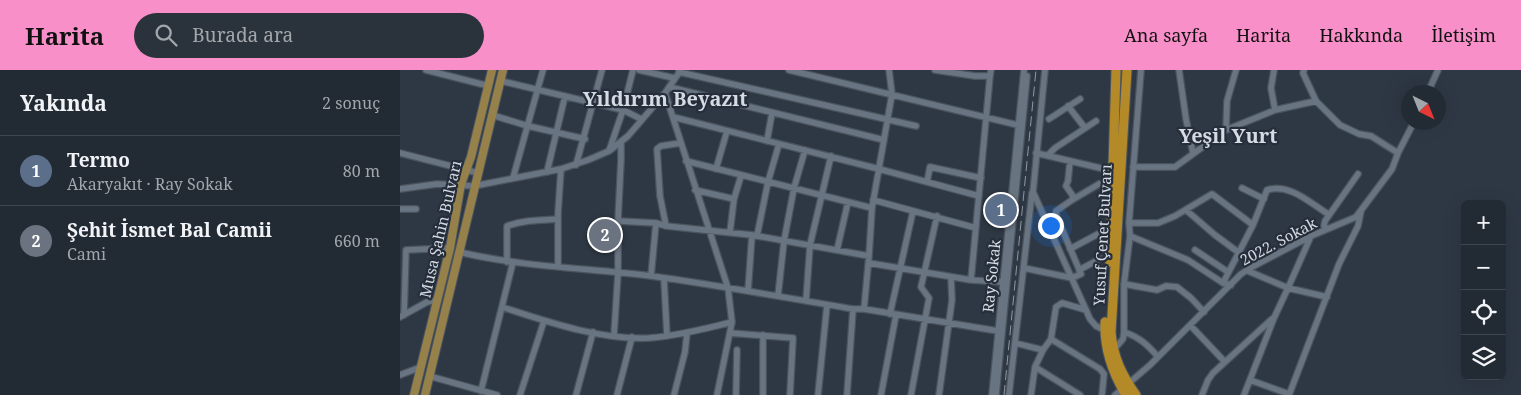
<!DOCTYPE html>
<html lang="tr">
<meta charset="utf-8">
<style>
body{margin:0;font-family:"Noto Serif",serif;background:#2a323b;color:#f1f3f6}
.controls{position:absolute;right:15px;bottom:15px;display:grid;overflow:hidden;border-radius:8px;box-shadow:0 5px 20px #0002}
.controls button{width:45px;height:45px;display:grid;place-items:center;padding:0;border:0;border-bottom:1px solid #3f464e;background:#222a33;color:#f1f3f6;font:25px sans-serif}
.compass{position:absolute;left:1001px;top:15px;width:45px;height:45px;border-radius:50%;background:#222a33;box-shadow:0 5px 20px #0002;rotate:137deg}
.you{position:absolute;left:650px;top:155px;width:18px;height:18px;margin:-12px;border:4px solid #fff;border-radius:50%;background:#1a73e8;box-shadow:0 0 0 8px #1a73e833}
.badge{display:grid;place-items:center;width:32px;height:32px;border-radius:50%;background:#f98fc9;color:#fff;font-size:16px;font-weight:700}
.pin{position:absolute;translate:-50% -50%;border:2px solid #fff;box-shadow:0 1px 5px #0006}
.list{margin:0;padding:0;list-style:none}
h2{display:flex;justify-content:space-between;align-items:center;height:65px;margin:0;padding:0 20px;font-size:21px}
h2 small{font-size:16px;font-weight:400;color:#a2a7ac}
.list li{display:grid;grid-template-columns:32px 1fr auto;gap:15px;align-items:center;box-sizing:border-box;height:70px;padding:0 20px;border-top:1px solid #3f464e}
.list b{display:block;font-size:19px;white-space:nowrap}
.list p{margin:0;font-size:16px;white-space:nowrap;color:#a2a7ac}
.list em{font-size:16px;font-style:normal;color:#a2a7ac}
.icon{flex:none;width:28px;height:28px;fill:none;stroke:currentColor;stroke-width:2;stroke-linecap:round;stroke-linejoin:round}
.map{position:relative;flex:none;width:1121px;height:325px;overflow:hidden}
header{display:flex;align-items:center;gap:30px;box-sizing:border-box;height:70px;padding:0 25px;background:#f98fc9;color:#111}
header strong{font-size:24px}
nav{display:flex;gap:28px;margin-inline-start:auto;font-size:18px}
.search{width:350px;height:45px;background:#2a323b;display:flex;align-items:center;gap:12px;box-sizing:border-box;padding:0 18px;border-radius:28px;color:#a2a7ac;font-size:19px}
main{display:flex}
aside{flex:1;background:#222a33}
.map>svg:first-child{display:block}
</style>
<header>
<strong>Harita</strong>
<div class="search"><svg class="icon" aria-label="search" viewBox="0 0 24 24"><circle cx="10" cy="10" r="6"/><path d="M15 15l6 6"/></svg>Burada ara</div>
<nav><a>Ana sayfa</a><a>Harita</a><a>Hakkında</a><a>İletişim</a></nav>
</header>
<main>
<aside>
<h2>Yakında<small>2 sonuç</small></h2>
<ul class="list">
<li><span class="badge" style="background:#5c6f8a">1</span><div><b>Termo</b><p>Akaryakıt · Ray Sokak</p></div><em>80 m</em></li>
<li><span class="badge" style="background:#6b7280">2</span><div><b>Şehit İsmet Bal Camii</b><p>Cami</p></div><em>660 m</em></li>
</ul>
</aside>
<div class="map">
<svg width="1121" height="325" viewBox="0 0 1121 325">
<rect width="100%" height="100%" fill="#2e3844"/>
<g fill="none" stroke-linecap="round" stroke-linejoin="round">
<defs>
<path id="minor" d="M26 0 89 16
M239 0 274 8
M279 0V2L516 56
M389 0 618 55
M535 0 575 6H590L591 0
M645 0 633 122 690 249 696 256 706 261
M779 0 786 49 793 83
M874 0 871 18 875 40
M904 0 903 3 916 31 940 55 959 64 971 66 998 83
M101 11 223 40 241 49
M269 17 484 70
M1028 22 1038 0
M265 23 328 218 332 252 317 325
M668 36 685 58
M92 45 128 56 185 69
M273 47 479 99 579 126
M649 49 680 29
M826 60 827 31 836 0
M367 71 372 43
M209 81 223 40 233 0
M0 83 78 103
M636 83 713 101
M648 85 655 78 696 51
M286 91 472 138
M176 95 202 0
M733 97H775L826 60 875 40 916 31
M316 99 327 61
M147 102 165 26
M113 108 143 0
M527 112 530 97 581 108
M842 118 864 129
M0 119 37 114 74 116 161 99 188 90 209 81 228 66 265 23 281 0
M295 120 334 129
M473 130 576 158
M672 130 699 114
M0 139H16
M786 140 815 165 838 182
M218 151 256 153 266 156 352 165 469 186
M729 153H758L775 146 812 124 853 155
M266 156 260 126 257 79 261 76 281 73
M927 159 924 156 925 151 958 104
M330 162 334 129 341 106
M357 166 368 112 379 74
M730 166 788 190 823 213
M911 166 888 218 927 227
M670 179 698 164
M437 180 448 132
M795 180 828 202
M59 182C122 197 187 198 251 206 318 215 386 228 453 239H464L598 261
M107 192V156C124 150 141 150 158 149
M469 193 571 210 603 212
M158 196V143L161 99
M624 198 672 208 681 204 656 145V141L672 130 673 126 666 116 668 111 670 91
M679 200 700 189
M251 206 256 153
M264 209 267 266
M571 210 590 6
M724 214 757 220 766 216 777 217 791 228 804 242
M831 215 823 213 853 155 867 120C890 113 910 133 928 144
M348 221 352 165
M378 226 384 171 394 118 405 80
M406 231 410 175 431 86
M102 237C148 252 200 270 249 268 277 266 305 259 332 252
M464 239 469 186 472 138 492 24 489 0
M490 244 513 141
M4 245 6 180 50 178
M0 247 27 232 38 230
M790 255 825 292
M724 262C739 267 748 275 758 287
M330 263 393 268 390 325
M214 265 218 203V151L221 90V72
M651 269 700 299 704 304 702 325
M615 273 643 280
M717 276 723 269 724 262V214L730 166 729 153 741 0
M635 297 680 325
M0 305 21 297
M29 306 97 325
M850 310 889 324
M81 321 113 192
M120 325 144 251
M176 325 193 262
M217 325 232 267
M274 325 285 282 287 263
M336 325 337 280
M363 325V265
M418 325 427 235
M447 325 453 239
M481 325 496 245
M511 325 529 228 521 217 537 146
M539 325 552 230 551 207
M592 325 624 0
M596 325 627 6
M609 325 632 123
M631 325 635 297 643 280 651 269 656 237 662 233 686 240
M715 325 750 295 841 204 852 197 911 166 956 147 992 99 998 83 1014 52
M802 325 808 310 813 303 872 249
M844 325 874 248 888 218 848 201
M889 325 939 194 958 156 961 141"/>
<path id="major" d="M14 325 50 178 61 114 71 87 92 0
M25 325 103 0"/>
<path id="highway" d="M727 0 711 262C713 287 722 305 736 325
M710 192 716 0
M705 252C704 279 712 302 726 325"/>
</defs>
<use href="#minor" stroke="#4b545e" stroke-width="8"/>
<use href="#major" stroke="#4b545e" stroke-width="10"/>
<use href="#highway" stroke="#4b545e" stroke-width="11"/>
<use href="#minor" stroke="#697482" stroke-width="5.5"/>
<use href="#major" stroke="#96814b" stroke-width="8"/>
<use href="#highway" stroke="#b48927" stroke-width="9"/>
<path stroke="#9098a2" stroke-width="1" stroke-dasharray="10 5" stroke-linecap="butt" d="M604 325 636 0"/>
</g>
<g text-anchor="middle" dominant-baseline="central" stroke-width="4.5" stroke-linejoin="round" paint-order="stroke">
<g font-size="15" fill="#d5dbe3" stroke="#252e3a">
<text transform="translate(40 159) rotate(-77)">Musa Şahin Bulvarı</text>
<text transform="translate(702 165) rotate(-87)">Yusuf Çenet Bulvarı</text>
<text transform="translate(878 171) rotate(-28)">2022. Sokak</text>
<text transform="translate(591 206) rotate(-84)">Ray Sokak</text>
</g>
<g font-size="20" font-weight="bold" fill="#d5dbe3" stroke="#252e3a">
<text x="265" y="28">Yıldırım Beyazıt</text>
<text x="828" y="65">Yeşil Yurt</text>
</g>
</g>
</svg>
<div class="controls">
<button>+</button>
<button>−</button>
<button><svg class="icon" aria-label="locate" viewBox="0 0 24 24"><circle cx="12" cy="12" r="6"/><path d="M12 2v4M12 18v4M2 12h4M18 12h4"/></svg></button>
<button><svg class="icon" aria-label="layers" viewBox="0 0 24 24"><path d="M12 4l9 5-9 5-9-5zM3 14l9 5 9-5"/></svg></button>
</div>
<svg class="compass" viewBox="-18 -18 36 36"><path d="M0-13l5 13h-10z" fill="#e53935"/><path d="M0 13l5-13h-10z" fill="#a2a7ac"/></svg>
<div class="you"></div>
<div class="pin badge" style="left:601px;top:140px;background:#5c6f8a">1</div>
<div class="pin badge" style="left:205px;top:165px;background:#6b7280">2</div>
</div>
</main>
